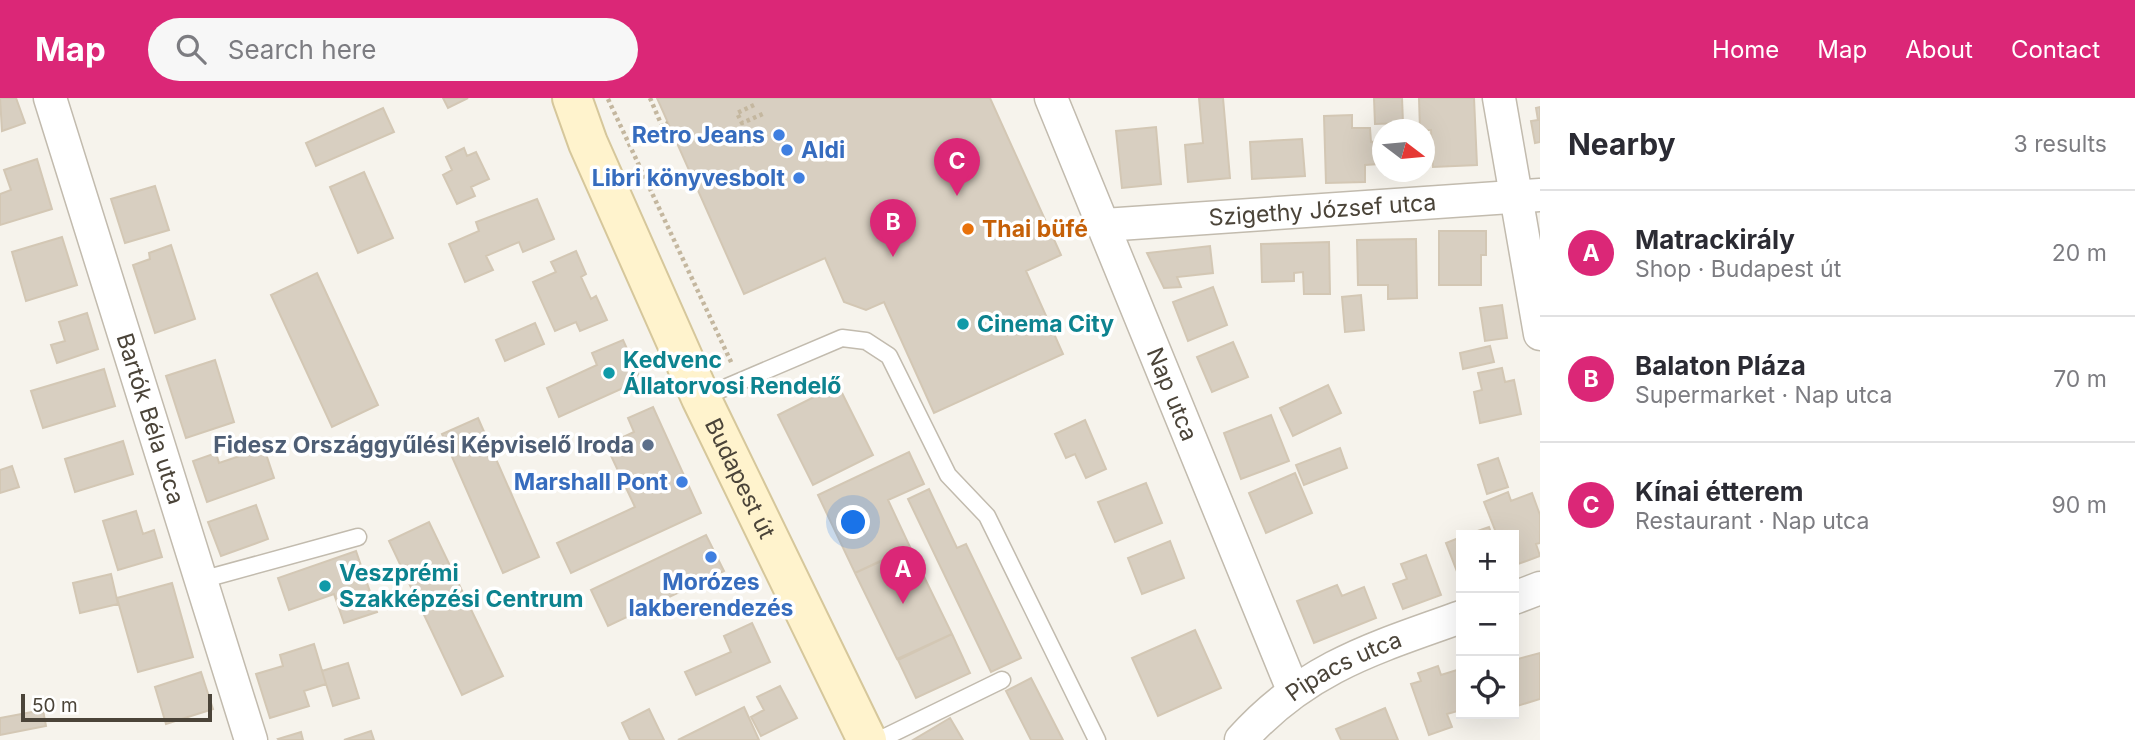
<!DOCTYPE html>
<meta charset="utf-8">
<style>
body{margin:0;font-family:Inter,sans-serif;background:#f7f7f7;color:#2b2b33}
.controls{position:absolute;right:21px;bottom:21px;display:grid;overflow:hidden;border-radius:0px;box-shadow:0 7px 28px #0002}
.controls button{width:63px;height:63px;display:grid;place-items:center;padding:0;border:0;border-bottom:2px solid #e1e1e2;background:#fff;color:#2b2b33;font:35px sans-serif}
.compass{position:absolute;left:1372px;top:21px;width:63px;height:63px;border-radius:50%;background:#fff;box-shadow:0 7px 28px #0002;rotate:106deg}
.scale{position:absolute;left:21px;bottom:18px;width:191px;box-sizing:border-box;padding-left:7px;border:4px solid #4b4439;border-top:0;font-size:19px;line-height:24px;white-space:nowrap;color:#4b4439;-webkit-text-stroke:5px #fff;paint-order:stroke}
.you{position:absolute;left:854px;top:425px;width:24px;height:24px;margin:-18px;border:5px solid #fff;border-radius:50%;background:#1a73e8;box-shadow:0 0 0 10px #1a73e833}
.badge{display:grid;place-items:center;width:46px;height:46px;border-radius:50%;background:#db2777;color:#fff;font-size:23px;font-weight:700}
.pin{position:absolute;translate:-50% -58px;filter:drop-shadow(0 2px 4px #0008)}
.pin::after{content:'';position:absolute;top:37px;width:24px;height:21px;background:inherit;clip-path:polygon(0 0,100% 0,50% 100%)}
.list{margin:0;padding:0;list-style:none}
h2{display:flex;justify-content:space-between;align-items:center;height:91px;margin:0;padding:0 28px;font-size:30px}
h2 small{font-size:23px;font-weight:400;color:#7c7c81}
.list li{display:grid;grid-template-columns:46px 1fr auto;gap:21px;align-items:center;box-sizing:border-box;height:126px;padding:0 28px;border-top:2px solid #e1e1e2}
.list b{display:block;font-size:26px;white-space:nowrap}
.list p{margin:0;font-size:23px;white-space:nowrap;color:#7c7c81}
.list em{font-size:23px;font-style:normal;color:#7c7c81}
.icon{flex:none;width:38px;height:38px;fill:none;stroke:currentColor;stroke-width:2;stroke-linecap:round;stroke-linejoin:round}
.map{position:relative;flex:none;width:1540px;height:642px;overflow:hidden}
header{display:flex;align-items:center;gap:42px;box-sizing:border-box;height:98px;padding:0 35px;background:#db2777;color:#fff}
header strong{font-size:33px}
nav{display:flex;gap:38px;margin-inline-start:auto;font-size:24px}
.search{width:490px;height:63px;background:#f7f7f7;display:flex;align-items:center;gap:18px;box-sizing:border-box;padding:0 24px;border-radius:38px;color:#7c7c81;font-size:26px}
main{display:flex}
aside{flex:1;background:#fff}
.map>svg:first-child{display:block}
</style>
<header>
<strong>Map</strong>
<div class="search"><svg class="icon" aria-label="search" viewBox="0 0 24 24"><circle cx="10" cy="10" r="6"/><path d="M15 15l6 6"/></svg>Search here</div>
<nav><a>Home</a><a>Map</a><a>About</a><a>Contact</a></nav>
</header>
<main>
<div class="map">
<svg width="1540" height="642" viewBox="0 0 1540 642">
<rect width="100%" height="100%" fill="#f6f3ec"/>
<path fill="#d8cfc1" stroke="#d3c7b4" stroke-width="2" d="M0 0H16L25 25 2 33Z
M443 0H468L448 10Z
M657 0H990L1061 157 1026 173 1063 256 934 315 884 204 866 212 844 204 825 160 744 196Z
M1199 0H1223L1230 80 1188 84 1185 47 1203 45Z
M1374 0H1402L1403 25 1375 26Z
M1419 0H1474L1477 67 1433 69 1431 32H1420Z
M1540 9V44L1535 45 1531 23 1538 22 1536 10Z
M383 10 394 34 316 68 306 45Z
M1352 17V30H1370L1371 44 1379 43V66L1365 67V84L1326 85 1324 18Z
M1156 29 1161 86 1122 90 1116 33Z
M1302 41 1305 78 1252 81 1250 44Z
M464 50 467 58 476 54 489 81 471 89 475 98 457 106 443 77 452 72 446 59Z
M37 61 52 111 0 127V96L11 92 4 72Z
M364 74 393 140 358 155 330 89Z
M155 88 169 132 125 145 111 101Z
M537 101 554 141 523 154 519 144 486 158 493 172 465 184 449 146 479 133 476 124Z
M1439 133H1486V157H1481V187H1439Z
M62 139 77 187 26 203 12 154Z
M1416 141 1417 200 1388 201V187H1358L1357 142Z
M1329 144 1330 196H1304L1303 174 1294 175V183L1262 184 1261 146Z
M171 147 195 221 155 235 133 167 150 161 149 155Z
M1210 148 1213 175 1177 179 1181 189 1164 190 1147 155Z
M576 153 586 176 581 179 591 201 596 198 607 222 580 233 576 224 555 233 533 184 556 174 551 164Z
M317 175 378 307 332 329 271 197Z
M1213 189 1227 227 1188 243 1173 204Z
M1361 197 1364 232 1345 234 1342 199Z
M1502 207 1507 240 1485 243 1480 210Z
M87 215 98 251 57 265 51 247 65 243 59 224Z
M535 225 544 246 505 263 496 242Z
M623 242 641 282 559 319 547 290 597 267 592 255Z
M1233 244 1248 279 1212 294 1197 259Z
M1490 248 1494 264 1463 271 1460 255Z
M215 262 234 324 186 340 166 278Z
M1502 270 1505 284 1514 282 1521 316 1480 325 1474 294 1482 292 1478 275Z
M104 271 115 308 43 330 31 293Z
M838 287 873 357 813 387 778 317Z
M1328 287 1341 315 1293 338 1280 310Z
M653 309 701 415 571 475 557 445 635 409 606 347 634 334 628 320Z
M1271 317 1289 363 1241 381 1224 335Z
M478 320 539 459 503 475 442 336Z
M1085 322 1106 371 1086 380 1075 356 1066 360 1055 336Z
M123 343 133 376 75 394 65 361Z
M264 350 274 380 207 404 193 363 216 355 219 365Z
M1340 350 1347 370 1304 387 1296 367Z
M909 354 924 386 888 402 910 449 855 475 818 397Z
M1498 360 1508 389 1487 396 1478 367Z
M12 368 19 389 0 395V372Z
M1295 375 1312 415 1266 435 1249 395Z
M1146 385 1162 425 1115 444 1098 404Z
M929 391 957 450 966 446 1021 560 991 574 908 401Z
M1508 394 1511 403 1532 395 1540 417V445L1536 446 1540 458 1518 466 1514 456V437H1497L1484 404Z
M256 407 268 441 221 458 208 424Z
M136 413 143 436 154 432 162 459 118 472 103 423Z
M429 424 503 578 462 597 389 443Z
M1489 429 1492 437H1466Z
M706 437 724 473 608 528 591 492Z
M1461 439V484L1446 445Z
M1170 443 1184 480 1142 496 1128 460Z
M910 450 952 536 897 561 855 475Z
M356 453 377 514 344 525 334 496 289 512 278 480Z
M1426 457 1441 497 1403 511 1393 486 1407 481 1401 466Z
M111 476 118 506 80 515 73 485Z
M172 485 193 559 138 574 117 500Z
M1337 487 1342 498 1364 489 1376 520 1314 545 1297 503Z
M752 525 770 564 696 597 685 574 731 554 724 538Z
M1195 532 1221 590 1158 618 1132 560Z
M952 536 970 575 916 600 898 562Z
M314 546 326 586 304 593 309 608 270 620 256 576 283 568 280 557Z
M1540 555V601L1517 608 1514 595V562Z
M348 565 359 600 333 608 322 573Z
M1438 568 1441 577 1457 572 1461 584V612L1447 616 1452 629 1429 637 1411 586 1421 583 1418 575Z
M201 574 213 611 166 626 155 589Z
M1031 580 1063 642H1031L1006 593Z
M780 588 797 620 761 638 751 619 764 612 757 599Z
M744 609 759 642H678Z
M1385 610 1398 642H1341L1336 631Z
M649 611 664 642H630L622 625Z
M43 612 46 628 0 637V620Z
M950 620 963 642H913Z
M371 633 374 642H344Z
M301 634 303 642H279L278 641Z"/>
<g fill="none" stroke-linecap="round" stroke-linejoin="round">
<defs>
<path id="lane" d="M701 300 842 240 866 243 889 258 948 377 987 418 1097 642
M201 482 358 439
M879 642 1002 582"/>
<g id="street">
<path id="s1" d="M50 0 251 642"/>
<path id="s2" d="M1051 0 1293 592"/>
<path d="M1499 0 1540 236"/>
<path id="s3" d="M1104 127 1540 97"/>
<path d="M1514 500 1540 490"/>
<path id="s4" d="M1241 642C1305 570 1374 550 1461 519"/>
</g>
<g id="secondary">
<path id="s5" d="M572 0 588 45 701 300 867 642"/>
</g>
</defs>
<use href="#lane" stroke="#c2bbae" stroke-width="19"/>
<use href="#street" stroke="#c2bbae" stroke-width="35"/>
<use href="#secondary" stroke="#d6c79b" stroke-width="42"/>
<path stroke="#c4b79f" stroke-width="4.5" stroke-dasharray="3.5 3.5" stroke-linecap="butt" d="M650 0 662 28 668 25
M608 1 732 266
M754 7 737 15 742 25 765 15"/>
<use href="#lane" stroke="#fff" stroke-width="16"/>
<use href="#street" stroke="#fff" stroke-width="32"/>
<use href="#secondary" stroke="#fff3cd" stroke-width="38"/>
</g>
<g fill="#3f7fe0" stroke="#fff" stroke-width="2.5">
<circle cx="779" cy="37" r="7"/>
<circle cx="787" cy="52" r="7"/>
<circle cx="799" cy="80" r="7"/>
<circle cx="682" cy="384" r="7"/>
<circle cx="711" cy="459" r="7"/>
</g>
<circle fill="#e8710a" stroke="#fff" stroke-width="2.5" cx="968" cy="131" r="7"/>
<g fill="#0f9aa8" stroke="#fff" stroke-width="2.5">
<circle cx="963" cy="226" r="7"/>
<circle cx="609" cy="275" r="7"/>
<circle cx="325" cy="488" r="7"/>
</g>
<circle fill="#5c6f8a" stroke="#fff" stroke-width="2.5" cx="648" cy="347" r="7"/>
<g text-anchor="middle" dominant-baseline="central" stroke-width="7" stroke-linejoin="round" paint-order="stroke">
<g font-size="23" font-weight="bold" fill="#366cbe" stroke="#fff" text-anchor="end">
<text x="765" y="37">Retro Jeans</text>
<text x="801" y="52" text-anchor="start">Aldi</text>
<text x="785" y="80">Libri könyvesbolt</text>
<text x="668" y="384">Marshall Pont</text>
<text x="711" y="484" text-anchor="middle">Morózes<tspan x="711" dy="26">lakberendezés</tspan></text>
</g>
<g font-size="23" fill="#4b4439" stroke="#fff">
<text stroke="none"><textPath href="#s3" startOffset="219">Szigethy József utca</textPath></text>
<text stroke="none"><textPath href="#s2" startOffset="320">Nap utca</textPath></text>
<text stroke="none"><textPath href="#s1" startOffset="336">Bartók Béla utca</textPath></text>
<text stroke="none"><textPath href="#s5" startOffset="416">Budapest út</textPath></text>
<text stroke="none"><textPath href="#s4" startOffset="128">Pipacs utca</textPath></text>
</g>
<g font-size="23" font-weight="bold" fill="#c56008" stroke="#fff" text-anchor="start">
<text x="982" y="131">Thai büfé</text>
</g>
<g font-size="23" font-weight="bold" fill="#0d838f" stroke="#fff" text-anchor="start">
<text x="977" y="226">Cinema City</text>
<text x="623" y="262">Kedvenc<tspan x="623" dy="26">Állatorvosi Rendelő</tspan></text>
<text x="339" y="475">Veszprémi<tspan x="339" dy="26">Szakképzési Centrum</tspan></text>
</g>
<g font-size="23" font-weight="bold" fill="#4e5e75" stroke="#fff" text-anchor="end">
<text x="634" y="347">Fidesz Országgyűlési Képviselő Iroda</text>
</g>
</g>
</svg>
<div class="controls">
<button>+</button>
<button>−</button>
<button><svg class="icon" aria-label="locate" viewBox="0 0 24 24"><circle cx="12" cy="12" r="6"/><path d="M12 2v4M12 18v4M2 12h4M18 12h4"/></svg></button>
</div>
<svg class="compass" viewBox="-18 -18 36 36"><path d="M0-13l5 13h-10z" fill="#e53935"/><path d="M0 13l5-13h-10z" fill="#7c7c81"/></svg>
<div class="scale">50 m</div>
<div class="you"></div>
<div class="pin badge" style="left:903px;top:506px">A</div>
<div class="pin badge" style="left:893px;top:159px">B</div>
<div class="pin badge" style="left:957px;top:98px">C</div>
</div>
<aside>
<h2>Nearby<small>3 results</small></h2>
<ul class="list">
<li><span class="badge">A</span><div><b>Matrackirály</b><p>Shop · Budapest út</p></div><em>20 m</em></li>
<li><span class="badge">B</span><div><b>Balaton Pláza</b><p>Supermarket · Nap utca</p></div><em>70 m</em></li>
<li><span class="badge">C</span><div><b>Kínai étterem</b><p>Restaurant · Nap utca</p></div><em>90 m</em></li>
</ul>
</aside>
</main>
